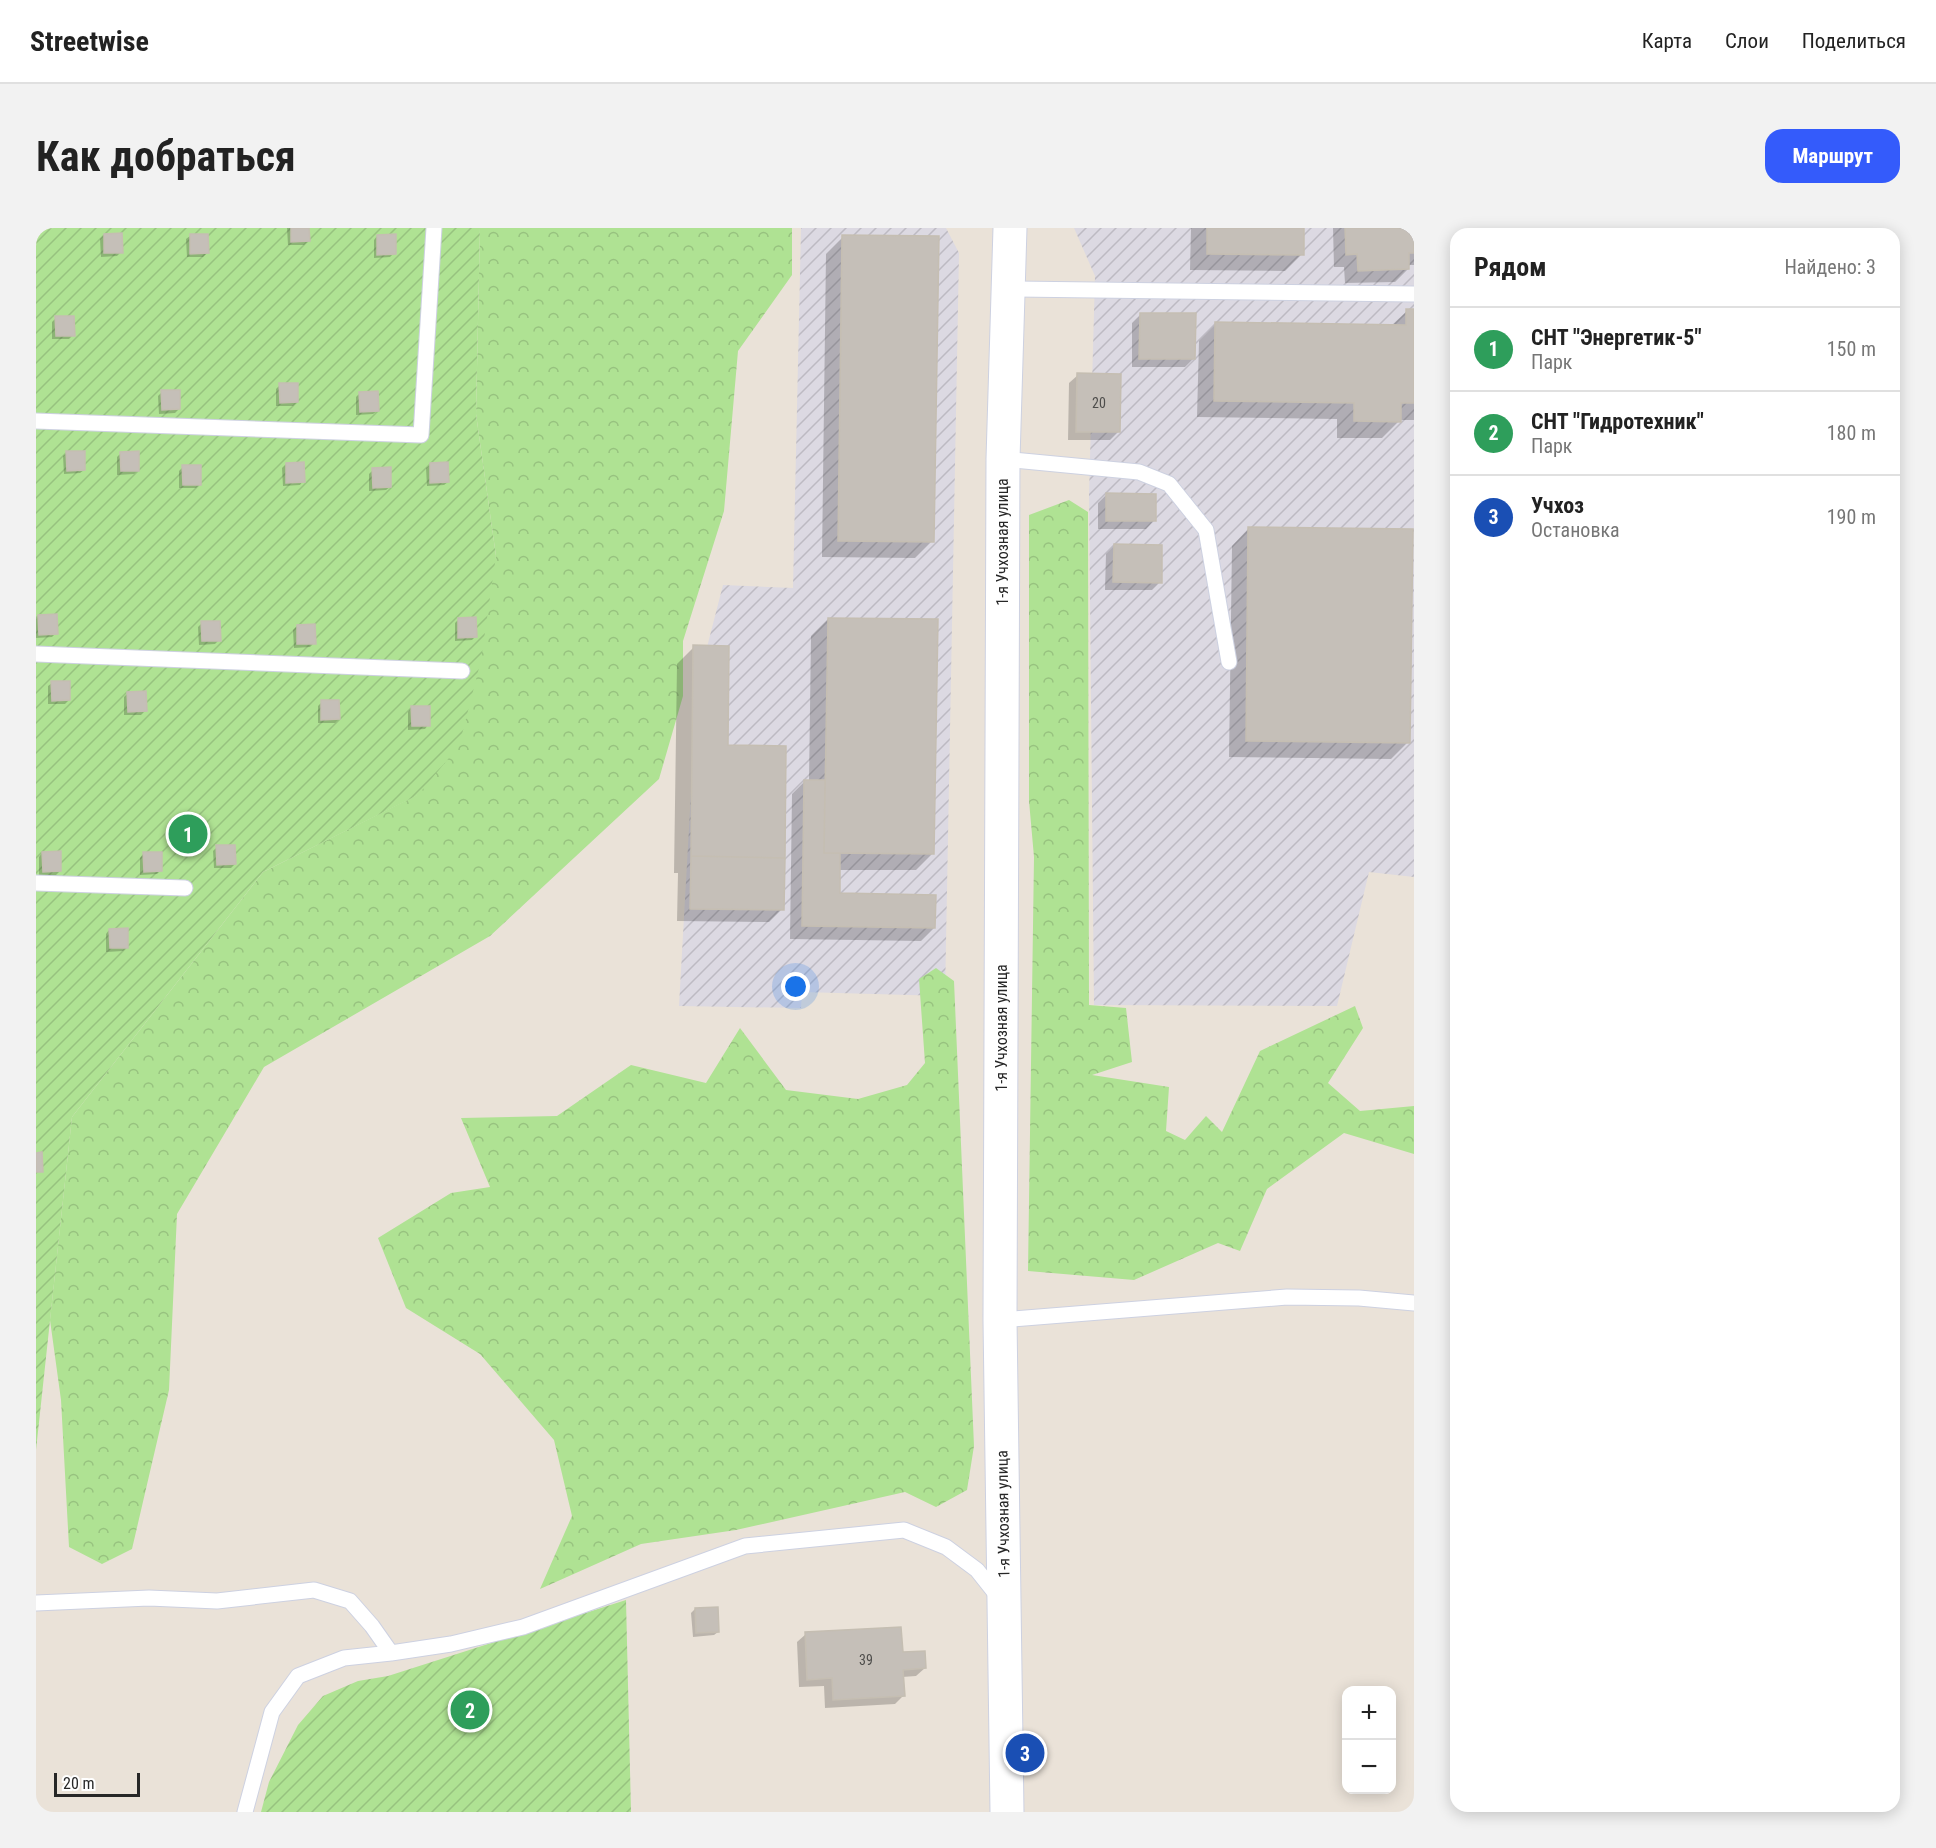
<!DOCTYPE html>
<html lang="ru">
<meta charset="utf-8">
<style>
body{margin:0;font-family:"Roboto Condensed",sans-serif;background:#f2f2f2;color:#222}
.controls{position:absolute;right:18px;bottom:18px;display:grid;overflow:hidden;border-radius:12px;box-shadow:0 3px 15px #0003}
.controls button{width:54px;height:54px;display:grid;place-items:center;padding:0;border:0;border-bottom:2px solid #e0e0e0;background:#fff;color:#222;font:30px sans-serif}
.scale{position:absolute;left:18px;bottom:15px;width:86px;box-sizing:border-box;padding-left:6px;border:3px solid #272727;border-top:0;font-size:16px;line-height:21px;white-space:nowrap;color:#272727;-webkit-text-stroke:4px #fff;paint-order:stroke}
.you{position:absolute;left:760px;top:759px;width:21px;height:21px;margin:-15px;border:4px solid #fff;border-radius:50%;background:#1a73e8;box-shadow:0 0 0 9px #1a73e833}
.badge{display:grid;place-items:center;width:39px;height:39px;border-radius:50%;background:#345bfb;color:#fff;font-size:20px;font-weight:700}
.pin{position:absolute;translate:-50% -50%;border:3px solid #fff;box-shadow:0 2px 6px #0006}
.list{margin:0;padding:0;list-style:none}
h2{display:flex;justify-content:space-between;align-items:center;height:78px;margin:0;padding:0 24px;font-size:26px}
h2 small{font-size:20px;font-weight:400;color:#767676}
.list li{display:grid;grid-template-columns:39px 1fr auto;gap:18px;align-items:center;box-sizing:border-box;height:84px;padding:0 24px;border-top:2px solid #e0e0e0}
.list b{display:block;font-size:22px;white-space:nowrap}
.list p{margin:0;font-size:20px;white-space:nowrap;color:#767676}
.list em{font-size:20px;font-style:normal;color:#767676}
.map{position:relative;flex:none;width:1378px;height:1584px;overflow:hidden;border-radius:18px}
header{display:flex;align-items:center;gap:36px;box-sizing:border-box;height:84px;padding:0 30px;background:#fff;border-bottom:2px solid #e0e0e0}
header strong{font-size:28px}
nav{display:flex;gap:33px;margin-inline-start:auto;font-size:21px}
.intro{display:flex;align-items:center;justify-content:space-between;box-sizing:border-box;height:144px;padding:0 36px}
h1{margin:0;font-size:42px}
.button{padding:15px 27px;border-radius:18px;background:#345bfb;color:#fff;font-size:21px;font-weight:700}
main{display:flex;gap:36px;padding:0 36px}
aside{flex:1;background:#fff;border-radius:18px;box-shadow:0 3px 15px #0003}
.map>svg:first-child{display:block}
</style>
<header>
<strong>Streetwise</strong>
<nav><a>Карта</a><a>Слои</a><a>Поделиться</a></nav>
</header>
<div class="intro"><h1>Как добраться</h1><a class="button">Маршрут</a></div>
<main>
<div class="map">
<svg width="1378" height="1584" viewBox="0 0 1378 1584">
<defs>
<pattern id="industrial-furrows" width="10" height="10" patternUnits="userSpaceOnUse" patternTransform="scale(1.5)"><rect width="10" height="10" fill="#dcd9e2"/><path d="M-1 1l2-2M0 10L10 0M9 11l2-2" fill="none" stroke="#bdbac2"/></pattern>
<pattern id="forest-crowns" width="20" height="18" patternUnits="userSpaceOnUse" patternTransform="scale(1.5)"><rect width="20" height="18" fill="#afe293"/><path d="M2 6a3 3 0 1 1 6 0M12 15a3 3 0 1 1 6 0" fill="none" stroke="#97c27f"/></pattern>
<pattern id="garden-furrows" width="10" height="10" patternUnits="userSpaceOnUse" patternTransform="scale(1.5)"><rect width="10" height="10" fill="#afe293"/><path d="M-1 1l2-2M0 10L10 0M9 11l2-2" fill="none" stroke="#97c27f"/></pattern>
</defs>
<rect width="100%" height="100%" fill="#eae2d8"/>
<path fill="url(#industrial-furrows)" d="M765 0H910L923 25 909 768 766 764 765 780 643 778 661 458 687 357 757 360Z
M1038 0H1378V649L1333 644 1301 778 1058 777 1053 267 1059 48Z"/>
<path fill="url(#forest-crowns)" d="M444 0H756V47L702 123 688 283 647 413V468L623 551 454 708 228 839 141 986 133 1162 96 1321 66 1336 33 1319 25 1172 14 1092 36 889 227 644 381 567 460 328 440 186Z
M1033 272 1052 284 1053 777 1090 780 1096 834 1056 847 1133 859 1130 903 1149 912 1170 888 1186 904 1224 823 1319 778 1327 800 1292 855 1324 883 1378 878V926L1308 905 1231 961 1204 1023 1182 1015 1098 1052 992 1043 998 629 993 573V287Z
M900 740 918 753 938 1218 931 1262 900 1279 869 1264 700 1302 605 1316 504 1361 536 1288 518 1212 444 1126 370 1080 342 1010 415 965 454 959 425 890 521 888 595 837 670 855 704 800 750 862 822 871 871 857 889 835 883 751Z"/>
<path fill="url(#garden-furrows)" d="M0 0H444L440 186 460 328 445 432 423 518 382 567 227 644 36 889 0 1222Z
M590 1372 595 1584H225L233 1554 262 1497 287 1468 322 1453 352 1448Z"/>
<path fill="#0003" d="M251 0H272V13L268 17H252Z
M1155 0H1267L1266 26 1249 43 1154 42Z
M1297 0H1378V37H1372V41L1359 54 1309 55 1308 39H1298Z
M68 7 85 24 81 28 65 29 64 11Z
M154 8 171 25 167 29H151L150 11Z
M341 8 358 25 354 29 338 30V12Z
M807 9 896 313 879 330 786 329 790 26Z
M1371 83H1378V192H1364L1346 210H1301V191L1161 189 1163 113 1180 96 1355 98Z
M1105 86 1157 131 1149 139H1096V95Z
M20 90 37 107 33 111H16V94Z
M1042 147 1083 203 1074 212H1032L1033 155Z
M244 157 261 174 257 178H240V161Z
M126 164 143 181 139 185 123 186 122 168Z
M324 165 341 183 337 186 320 187V169Z
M31 225 48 242 44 245 28 246 27 228Z
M85 225 102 242 98 246 81 247V229Z
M250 236 267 253 264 257 247 258 246 240Z
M394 237 412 254 408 257 391 258 390 240Z
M147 239 164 256 160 260H143V243Z
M337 242 354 259 350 262 333 263V246Z
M1071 266 1118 292 1110 301H1062V275Z
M1213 300 1372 514 1355 531 1193 529 1196 318Z
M1079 317 1124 354 1116 362H1069L1070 326Z
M3 388 20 405 16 409 0 410V391Z
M423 391 440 408 436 412 419 413V395Z
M792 391 897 625 880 642H803L802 667 898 700 885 713 754 711 756 566 769 553H773L775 408Z
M166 395 183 412 179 416 163 417 162 399Z
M261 398 278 415 274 419 258 420 257 402Z
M658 419 746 681 733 694 641 693 642 645H638L641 436Z
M16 455 33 472 29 476H12V458Z
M92 465 109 483 105 487H88V469Z
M286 474 303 491 299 495H282V478Z
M375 480 392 497 389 501 372 502V484Z
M181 619 199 636 195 640H178L177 623Z
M6 625 24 643 20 647H3V629Z
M107 626 124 643 121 646 104 647V630Z
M73 702 91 719 87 723 70 724V706Z
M659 1381 682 1404 678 1407 657 1409 655 1385Z
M770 1406 865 1426 889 1440 880 1448 866 1449 867 1468 859 1476 789 1480 788 1458 763 1459 761 1414Z"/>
<path fill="#c5bfb8" stroke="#c5beb2" stroke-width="1.5" d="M255 0H273L274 13 255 14Z
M1171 0H1268V27L1171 26Z
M1309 0H1378V25H1373V41L1322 43 1321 26 1310 27Z
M86 5 87 25H68V6Z
M154 6H172L173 25 154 26Z
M360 6V26L341 27V7Z
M806 7 903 8 898 314 802 313Z
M1370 81H1378V175H1365V194L1318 193V175L1178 173 1179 94 1370 97Z
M1104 85H1160L1159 131H1103Z
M19 88H38L39 108H20Z
M1041 145 1085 146 1084 204H1040Z
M243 155H262V174L244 175Z
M125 162H144V181L126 182Z
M342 163 343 183 324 184 323 164Z
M30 223H49V242L31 243Z
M103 223V243H85L84 224Z
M268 234 269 254 250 255V235Z
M412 234 413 254 394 255V235Z
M146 237H165V257H147Z
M355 239V259L337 260 336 240Z
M1070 265 1120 266V293H1070Z
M1212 299 1377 301 1374 515 1210 513Z
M1078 316 1126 317V355L1077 354Z
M21 386 22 406 3 407 2 387Z
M440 389 441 409 422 410V390Z
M792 390 902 391 898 626 788 625Z
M165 393H184L185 413H166Z
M279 396 280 416H261V397Z
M657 417 693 418 692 517 750 518 749 630 655 628Z
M15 453H34V472L16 473Z
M110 463 111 483 92 484 91 464Z
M285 472H303L304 491 285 492Z
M375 478H394V498H376Z
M768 552H789L788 625H804V665L900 667 899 700 766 698Z
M180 617H199L200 636 181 637Z
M25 623V643L7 644 6 624Z
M107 624H126V643L108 644Z
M655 628 749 630 748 682 654 681Z
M92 700V720H74L73 701Z
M6 924 7 944H0V925Z
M682 1379 683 1404 660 1405 659 1380Z
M865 1399 867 1424 889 1423 890 1440 867 1442 869 1468 797 1472 796 1450 771 1452 769 1404Z"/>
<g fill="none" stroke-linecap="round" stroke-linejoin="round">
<defs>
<path id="service" d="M971 61 1378 66
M0 193 385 207 398 0
M967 231 1103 244 1133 256 1170 302 1193 434
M0 426 426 443
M0 655 149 660
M964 1092 1251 1069 1323 1070 1378 1075
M0 1375 113 1370 181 1373 278 1362 314 1373 336 1398 355 1425
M209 1584 236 1484 262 1448 308 1430 355 1425 415 1416 487 1399 709 1318 868 1302 910 1319 941 1342 964 1371"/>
<path id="tertiary" d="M971 1584 964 1092 967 231 974 0"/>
</defs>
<use href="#service" stroke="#cdd1e1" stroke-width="17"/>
<use href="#tertiary" stroke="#cdd1e1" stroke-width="35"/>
<use href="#service" stroke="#fff" stroke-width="15"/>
<use href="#tertiary" stroke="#fff" stroke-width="33"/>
</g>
<g text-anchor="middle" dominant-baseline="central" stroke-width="4.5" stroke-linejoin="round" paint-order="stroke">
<g font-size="14" fill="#4e4d4b">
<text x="1063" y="175">20</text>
<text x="830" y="1432">39</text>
</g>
<g font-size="16" fill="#272727" stroke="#fff">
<text transform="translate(966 314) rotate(-90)">1-я Учхозная улица</text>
<text transform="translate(965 800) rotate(-90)">1-я Учхозная улица</text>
<text transform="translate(967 1286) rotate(-91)">1-я Учхозная улица</text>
</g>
</g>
</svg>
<div class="controls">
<button>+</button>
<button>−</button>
</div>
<div class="scale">20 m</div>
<div class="you"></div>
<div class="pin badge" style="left:152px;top:606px;background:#2e9e5b">1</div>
<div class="pin badge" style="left:434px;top:1482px;background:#2e9e5b">2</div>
<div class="pin badge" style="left:989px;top:1525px;background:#1a4fb4">3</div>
</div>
<aside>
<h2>Рядом<small>Найдено: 3</small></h2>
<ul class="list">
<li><span class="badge" style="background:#2e9e5b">1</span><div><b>СНТ &quot;Энергетик-5&quot;</b><p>Парк</p></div><em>150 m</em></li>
<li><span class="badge" style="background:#2e9e5b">2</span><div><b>СНТ &quot;Гидротехник&quot;</b><p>Парк</p></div><em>180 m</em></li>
<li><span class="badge" style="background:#1a4fb4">3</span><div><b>Учхоз</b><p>Остановка</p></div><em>190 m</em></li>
</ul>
</aside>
</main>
